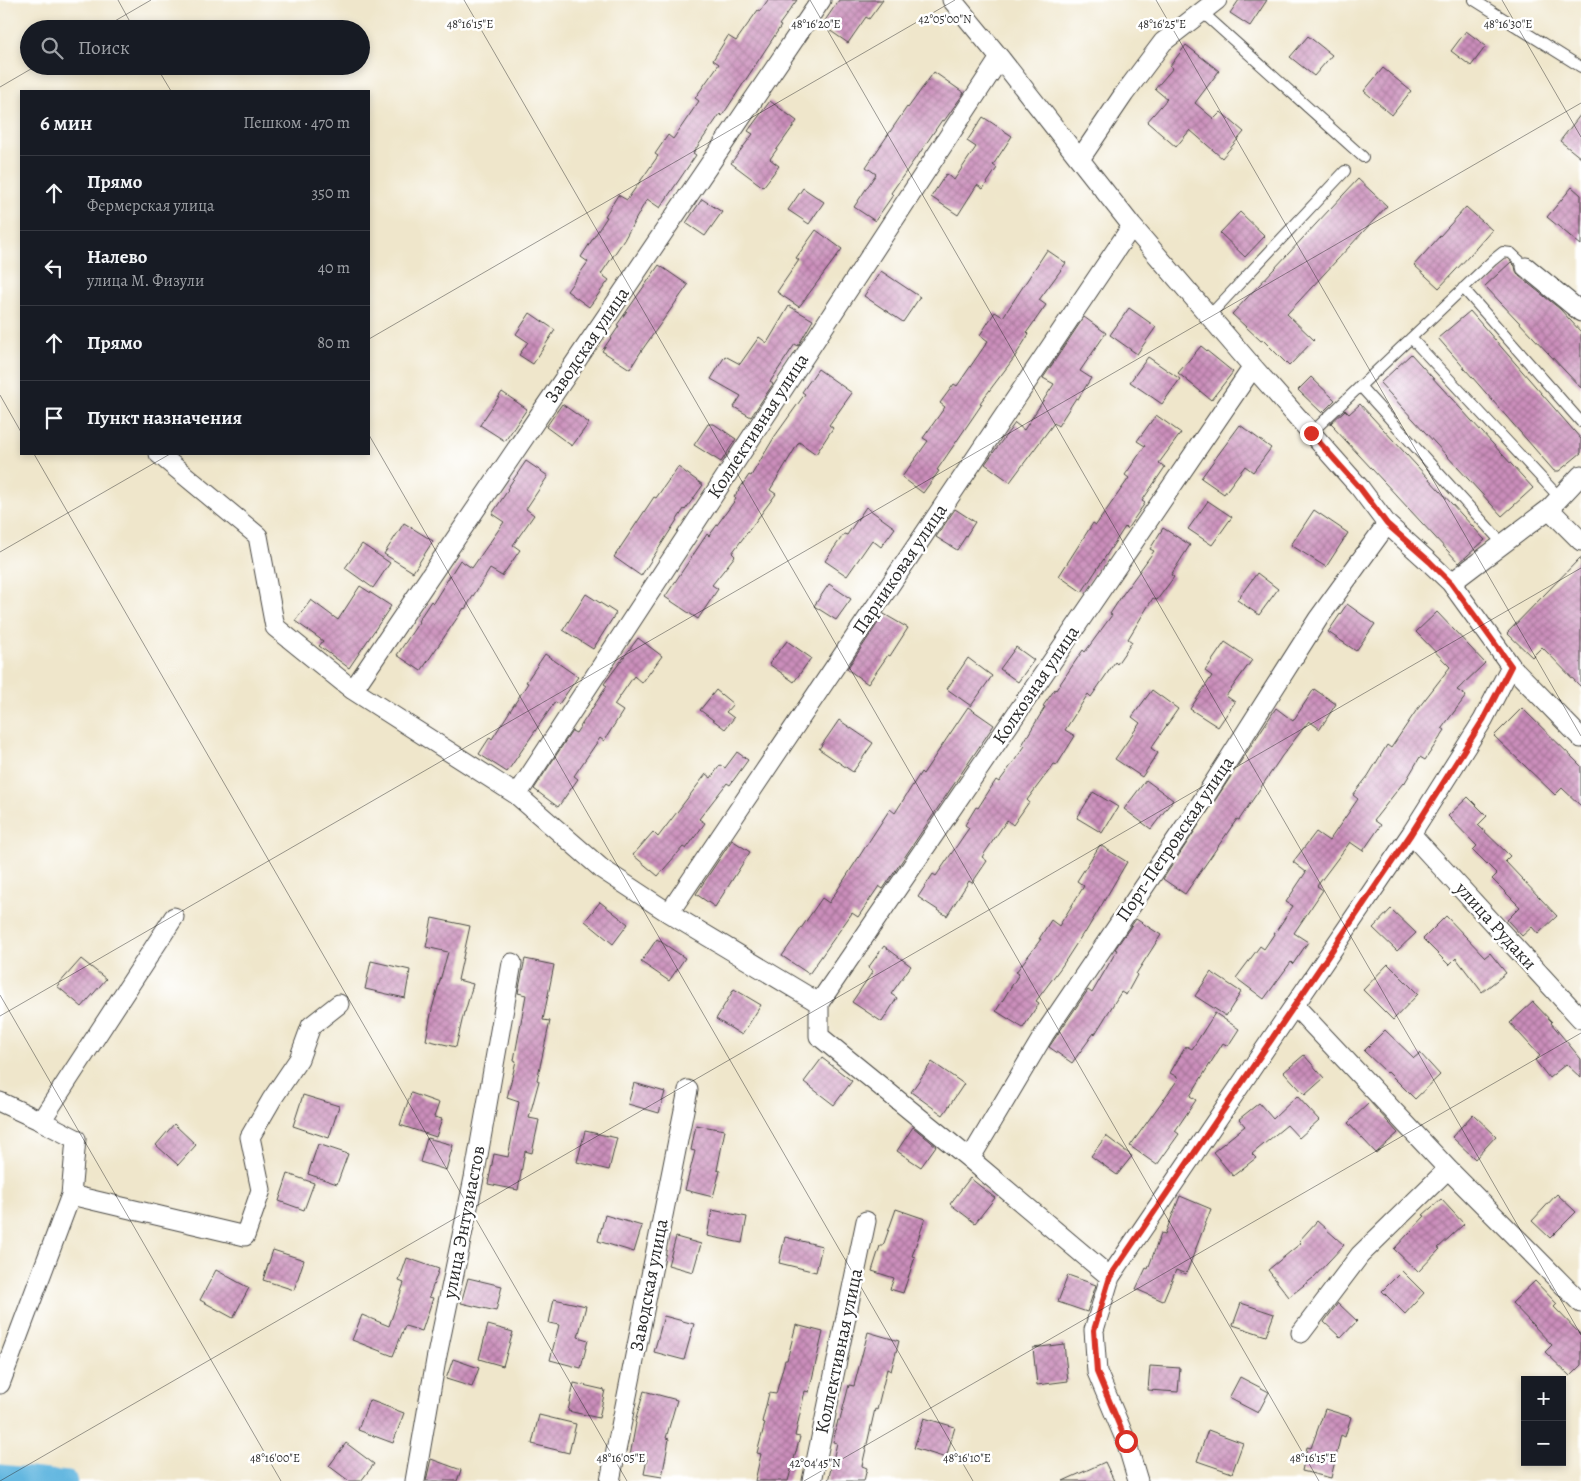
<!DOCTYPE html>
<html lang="ru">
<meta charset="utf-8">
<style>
body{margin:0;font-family:Alegreya,serif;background:#20242c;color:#f1f3f6}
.controls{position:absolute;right:15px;bottom:15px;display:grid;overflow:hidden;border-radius:0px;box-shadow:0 2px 8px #0003}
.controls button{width:45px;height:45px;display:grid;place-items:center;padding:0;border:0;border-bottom:1px solid #363941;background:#171b24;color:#f1f3f6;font:25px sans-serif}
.stop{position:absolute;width:15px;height:15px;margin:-11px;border:4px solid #d93025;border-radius:50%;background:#fff}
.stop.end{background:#d93025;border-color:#fff;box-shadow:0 1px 5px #0008}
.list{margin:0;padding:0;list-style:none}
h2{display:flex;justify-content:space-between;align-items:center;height:65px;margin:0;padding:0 20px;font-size:21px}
h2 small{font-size:16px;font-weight:400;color:#9ea1a6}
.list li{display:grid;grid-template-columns:32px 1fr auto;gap:15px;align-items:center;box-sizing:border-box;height:75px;padding:0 20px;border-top:1px solid #363941}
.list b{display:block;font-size:19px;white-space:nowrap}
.list p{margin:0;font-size:16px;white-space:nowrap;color:#9ea1a6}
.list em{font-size:16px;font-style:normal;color:#9ea1a6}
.icon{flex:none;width:28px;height:28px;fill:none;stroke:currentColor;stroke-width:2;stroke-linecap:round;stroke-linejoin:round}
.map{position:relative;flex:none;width:1581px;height:1481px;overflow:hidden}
.search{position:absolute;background:#171b24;box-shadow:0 2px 8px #0003;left:20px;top:20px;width:350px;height:55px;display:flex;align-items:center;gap:12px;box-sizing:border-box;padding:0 18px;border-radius:28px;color:#9ea1a6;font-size:19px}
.panel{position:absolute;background:#171b24;box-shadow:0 2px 8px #0003;left:20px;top:90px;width:350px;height:365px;border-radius:0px}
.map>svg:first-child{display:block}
</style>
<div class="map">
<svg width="1581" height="1481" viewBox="0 0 1581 1481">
<defs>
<pattern id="building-cross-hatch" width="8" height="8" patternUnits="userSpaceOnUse" patternTransform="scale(1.25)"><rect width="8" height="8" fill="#cb8ebb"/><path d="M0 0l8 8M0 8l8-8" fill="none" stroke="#a57498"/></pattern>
</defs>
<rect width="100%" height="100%" fill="#fff"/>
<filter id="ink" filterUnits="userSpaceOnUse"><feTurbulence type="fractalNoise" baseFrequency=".02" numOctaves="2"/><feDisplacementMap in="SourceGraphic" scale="10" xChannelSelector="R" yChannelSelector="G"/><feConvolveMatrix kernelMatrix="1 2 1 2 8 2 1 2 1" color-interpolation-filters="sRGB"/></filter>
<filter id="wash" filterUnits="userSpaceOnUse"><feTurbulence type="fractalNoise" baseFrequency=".0096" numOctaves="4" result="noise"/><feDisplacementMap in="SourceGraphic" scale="20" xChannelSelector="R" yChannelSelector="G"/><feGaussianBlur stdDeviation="1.12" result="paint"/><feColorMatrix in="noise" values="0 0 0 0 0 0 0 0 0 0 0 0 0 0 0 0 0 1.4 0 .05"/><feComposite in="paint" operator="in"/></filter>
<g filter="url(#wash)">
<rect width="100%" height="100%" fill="#efe6cb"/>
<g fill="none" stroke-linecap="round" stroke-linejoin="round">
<path stroke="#64b7e0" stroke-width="19" d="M0 1474 68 1481"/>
</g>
<g id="blocks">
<path fill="url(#building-cross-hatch)" d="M768 0H797L779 25 781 26 722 116 720 114 693 153 696 155 660 208 647 199 624 240 601 274 609 280 589 307 567 291 588 262 581 257 607 217 605 216 618 195 627 200 658 156 655 154 668 135 673 139 699 101 695 98 719 64 713 60 728 36 736 41 758 10 760 11Z
M839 0H883L869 19 866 17 848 43 822 25Z
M1239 0H1267L1250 26 1230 13Z
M1466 31 1486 46 1471 66 1451 51Z
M1308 36 1332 55 1314 76 1290 57Z
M1186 45 1219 71 1195 103 1214 119 1221 112 1244 132 1222 158 1190 130 1176 147 1147 122 1167 99 1155 89 1173 68 1170 66Z
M1383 68 1411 91 1392 115 1364 91Z
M934 72 964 93 944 121 942 120 917 157V156L891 193 893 195 875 221 854 207 876 174 866 167 907 107 908 108Z
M770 101 797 121 770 159 779 166 763 187 731 163 753 134 748 131Z
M1581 114V158L1560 141Z
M983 117 1012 136 993 165 997 168 983 189 977 185 958 215 931 197 946 174 954 180 976 147 967 141Z
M1358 179 1387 206 1287 314 1314 340 1289 366 1263 340 1261 341 1232 314Z
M1572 187 1581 195V245L1547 217Z
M803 188 824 202 809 224 788 210Z
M702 199 722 212 705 236 686 223Z
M1466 207 1492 230 1470 255 1439 288 1414 265Z
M1240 212 1265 236 1245 257 1220 233Z
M816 230 842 249 799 307 777 292 799 260 796 258Z
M1047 250 1066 263 1039 300 1046 305 1027 332 1029 334 1014 358 980 403 982 404 937 470 939 471 923 493 902 477 928 441 923 438 945 407 940 403 954 384 957 386 988 341 980 335 995 312 1003 317Z
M1511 262 1515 266 1516 271 1519 276 1560 309 1581 332V388L1485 286Z
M659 265 688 285 642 350 630 369 602 351 619 326 617 325Z
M881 271 920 297 903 322 864 296Z
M789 306 813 320 798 346 795 344 770 382 773 384 751 417 734 407 741 396 711 379 725 356 740 364 759 337 767 343Z
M1129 308 1156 327 1137 354 1110 335Z
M1470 311 1581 439V453L1559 471H1554L1438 338Z
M530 313 555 330 533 364 519 355 528 342 516 334Z
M1084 317 1106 333 1080 371 1091 378 1078 399 1076 398 1058 426 1054 423 1010 482 985 464 1015 423 1024 430 1054 384 1043 378Z
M1201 346 1233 372 1211 400 1178 373Z
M1411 354 1533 488 1502 516 1380 383Z
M1148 357 1180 379 1162 404 1130 382Z
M818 369 852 393 829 425 833 428 816 454 799 442 770 490 776 494 732 553 735 556 712 585 718 589 698 619 665 597 707 534 709 536 736 499 734 497 749 475 751 476 775 436 805 394 802 392Z
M1311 377 1335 400 1322 413 1298 390Z
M502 392 527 409 505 441 480 425Z
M562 404 589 423 572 446 546 427Z
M1360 404 1485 540 1459 563 1334 428 1335 427 1331 423 1345 410 1349 414Z
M1156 415 1181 433 1159 463 1165 467 1142 501 1145 503 1127 529 1125 527 1082 592 1059 576 1093 523 1096 525 1129 478 1125 475 1145 446 1137 441Z
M708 424H714L736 439 721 462 694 445Z
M1240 425 1271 448 1253 472 1245 466 1224 494 1201 478Z
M526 461 548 476 526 509 534 515 513 545 520 550 502 576 490 569 465 609 464 608 421 671 397 655 419 622 418 621 431 601 433 603 460 560 472 568 504 522 492 514 508 490 507 489Z
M678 467 703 485 685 510 684 509 641 576 614 557 654 497 656 498Z
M1208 501 1232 517 1212 545 1188 529Z
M866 507 895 528 881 547 872 540 847 576 825 561 844 534 847 535Z
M955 509 975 522 957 550 936 537Z
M1314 510 1348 533 1326 567 1291 545Z
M404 523 433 541 413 572 384 554Z
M1163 528 1190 545 1171 575 1174 577 1157 600 1153 598 1128 639 1132 642 1117 664 1115 662 1091 697 1088 694 1065 730 1075 736 1057 765 1054 764 1027 800 1029 802 1013 825 1007 820 982 857 987 861 972 883 969 881 947 916 918 897 933 874 936 876 969 828 965 825 976 807 978 808 996 780 999 782 1025 746 1022 745 1045 707 1043 706 1055 689 1056 690 1083 650 1085 652 1112 615 1110 614 1123 594 1154 551 1150 549Z
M362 544 390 563 373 588 345 568Z
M1581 557V687L1542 647 1532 657 1507 633Z
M1257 573 1278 589 1259 615 1237 600Z
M829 584 851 599 836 620 814 606Z
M360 586 391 606 349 668 319 646 323 641 295 621 311 600 338 620Z
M586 594 616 613 593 649 563 630Z
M1347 604 1375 624 1356 651 1328 632Z
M1437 612 1485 663 1457 690 1466 696 1442 728 1445 730 1425 760 1420 757 1404 784 1403 783 1374 820 1381 825 1363 851 1350 842 1317 886 1323 890 1294 933 1308 942 1293 964 1291 962 1264 999 1236 978 1260 946 1264 949 1293 906 1286 902 1306 872 1293 862 1316 832 1329 841 1358 799 1353 795 1368 776 1387 745 1391 748 1416 711 1450 667 1416 632Z
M884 614 908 628 890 656 888 655 868 684 847 669Z
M638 638 662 656 642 683 634 676 614 705 623 711 604 741 600 738 574 776 578 779 558 807 534 789 572 731 576 733 607 686 604 684Z
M787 641 811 658 794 682 769 664Z
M1225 642 1252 660 1226 696 1235 702 1218 727 1190 709 1212 676 1205 671Z
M1016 647 1034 660 1018 682 1000 669Z
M545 654 578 677 559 704 555 702 507 772 479 754 490 737 492 739 528 683 526 682Z
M968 658 992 676 971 706 947 689Z
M1314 689 1336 704 1320 729 1309 721 1282 756 1239 820 1237 819 1185 894 1163 879 1276 708 1293 721Z
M716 690 733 704 726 712 734 718 725 729 700 710Z
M1152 690 1178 709 1151 748 1158 753 1142 777 1115 759 1140 723 1132 717Z
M968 707 994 725 883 889 879 886 858 917 852 913 809 974 782 956 822 898 829 903 890 809 895 813 921 772 923 774Z
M1522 708 1581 766V806L1562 788 1555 795 1494 736Z
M839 720 873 743 853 772 819 749Z
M737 752 748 760 730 785 727 783 699 819 705 823 686 849 683 847 658 876 633 855 653 832 658 837 706 774 711 778 720 765 725 768Z
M1146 780 1173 800 1151 829 1124 809Z
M1093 792 1118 807 1102 833 1077 818Z
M1468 797 1487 816 1478 825 1510 856 1505 861 1557 916 1538 934 1532 927 1522 936 1507 920 1520 907 1492 879 1497 874 1473 850 1477 846 1448 816Z
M732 840 750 852 715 907 696 894Z
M1100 845 1127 862 1085 933 1084 932 1062 966 1036 1001 1039 1003 1023 1028 996 1011 1019 974 1016 972 1041 939H1039L1051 920 1059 926 1084 886 1077 881Z
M600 902 628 924 613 944 585 921Z
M1391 909 1416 933 1397 951 1373 928Z
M1446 916 1485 957 1490 953 1506 973 1482 992 1456 958 1449 965 1423 939Z
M432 918 470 926 458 980 473 984 465 1012H464L456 1047 426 1040 432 1009 448 952 426 947Z
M1136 919 1161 935 1136 974 1137 975 1126 995 1121 992 1095 1034 1094 1033 1072 1063 1049 1047 1088 990 1092 993 1117 950 1115 949Z
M657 939 685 958 669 981 641 962Z
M884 946 911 966 891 994 897 998 882 1022 852 1002 873 971 868 968Z
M81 959 106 979 82 1007 57 986Z
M525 959 554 965 543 1020 550 1021 537 1080 539 1081 529 1118 539 1120 532 1153 525 1151 518 1190 488 1184 494 1154 508 1157 519 1102 507 1098 516 1061 514 1060 526 995 518 993Z
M371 961 410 970 405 998 365 989Z
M1388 964 1418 994 1393 1020 1363 990Z
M1211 972 1241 992 1226 1016 1195 996Z
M734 989 761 1005 742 1035 716 1019Z
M1533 1002 1552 1022 1551 1023 1581 1059V1078L1566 1064 1549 1078 1535 1060 1540 1056 1510 1023Z
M1215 1013 1239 1029 1228 1046 1223 1043 1190 1096 1196 1100 1175 1131 1179 1134 1157 1165 1130 1146 1179 1078 1170 1073 1186 1046 1192 1049Z
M1385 1030 1414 1058 1420 1053 1440 1075 1415 1099 1388 1072 1387 1073 1364 1051Z
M1304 1055 1324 1078 1305 1095 1284 1072Z
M822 1058 852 1081 834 1105 804 1082Z
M932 1062 964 1084 943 1115 911 1092Z
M634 1083 665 1092 659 1113 628 1104Z
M411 1093 439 1103 434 1117 442 1119 436 1137 400 1125Z
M303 1095 339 1106 329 1138 293 1126Z
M1297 1096 1319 1120 1299 1138 1287 1125 1252 1154 1256 1158 1233 1176 1213 1152 1245 1126 1239 1119 1259 1103 1273 1119Z
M1370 1102 1398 1133 1376 1153 1348 1123Z
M1473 1114 1496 1136 1475 1159 1452 1137Z
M174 1124 196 1145 178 1165 156 1145Z
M696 1125 725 1130 717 1170 720 1171 713 1197 685 1190 695 1151 691 1150Z
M913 1127 936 1146 921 1167 897 1151Z
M585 1131 617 1138 609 1170 577 1162Z
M1106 1136 1132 1156 1117 1175 1091 1156Z
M427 1138 453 1145 446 1170 420 1162Z
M318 1144 348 1154 337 1184 308 1174Z
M288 1174 314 1183 304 1210 279 1201Z
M970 1178 995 1198 975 1223 950 1204Z
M1557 1194 1576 1212 1550 1238 1532 1221Z
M1180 1196 1211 1209 1186 1274 1176 1270 1163 1301 1136 1289 1146 1268 1148 1269 1161 1233 1165 1234Z
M1441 1199 1464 1224 1438 1248 1440 1249 1418 1272 1394 1249 1425 1216 1423 1215Z
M896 1209 925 1219 912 1256 915 1257 903 1293 890 1289 894 1278 872 1271 880 1246H883Z
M712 1210 747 1217 742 1243 707 1236Z
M605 1215 642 1226 634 1252 598 1241Z
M1317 1221 1344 1245 1313 1278 1289 1297 1268 1270 1301 1243 1299 1241Z
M676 1237 701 1244 693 1272 668 1265Z
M785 1237 822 1246 816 1272 779 1263Z
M273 1250 304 1260 294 1290 263 1280Z
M407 1258 439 1269 429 1297 433 1298 422 1331 405 1326 393 1356 352 1340 362 1315 389 1326 404 1283 399 1281Z
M216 1270 249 1288 233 1318 200 1300Z
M1402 1271 1424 1293 1405 1314 1382 1291Z
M1068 1275 1096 1285 1087 1312 1058 1302Z
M468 1278 502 1286 496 1311 461 1303Z
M1535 1281 1557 1304 1554 1307 1581 1335V1365L1570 1376 1545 1352 1552 1345 1512 1303Z
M554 1299 586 1306 578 1337 588 1340 581 1368 550 1360 559 1325 549 1323Z
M1241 1303 1274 1314 1266 1336 1233 1325Z
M1338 1303 1357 1321 1341 1338 1324 1322Z
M664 1316 694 1324 684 1360 654 1352Z
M488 1325 513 1332 503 1366 479 1359Z
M796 1325 823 1332 809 1392 805 1391 795 1436 800 1437 788 1481H755L761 1454 757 1453 765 1423 762 1422 769 1393 776 1394 785 1360H787Z
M868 1332 899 1341 891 1371 887 1369 877 1410 875 1409 862 1466 867 1468 864 1481H828L837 1443 833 1442 838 1420H840L849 1385 854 1386Z
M1064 1344 1068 1381 1037 1385 1033 1348Z
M453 1359 479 1368 472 1387 446 1379Z
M1150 1366 1180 1368 1178 1392 1148 1390Z
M1240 1377 1269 1392 1258 1413 1229 1398Z
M574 1383 605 1390 599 1418 568 1411Z
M644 1391 677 1400 666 1438 669 1439 662 1477 644 1474 647 1459 630 1456 636 1423 635 1422Z
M369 1400 404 1413 393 1443 358 1430Z
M1325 1409 1351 1417 1345 1437 1341 1435 1331 1478 1302 1471 1307 1447 1311 1448Z
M539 1415 576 1424 569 1453 532 1444Z
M924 1418 955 1427 946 1458 914 1448Z
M1208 1430 1243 1443 1232 1473 1197 1461Z
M346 1443 374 1464 361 1481H349L329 1466Z
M431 1459 461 1470 457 1481H426Z
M1105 1462 1114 1481H1063Z"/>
</g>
</g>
<g filter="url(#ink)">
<use href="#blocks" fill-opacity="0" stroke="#484743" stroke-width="1"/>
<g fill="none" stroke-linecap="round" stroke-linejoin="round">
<defs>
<path id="lane" d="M1474 0 1581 67
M1202 12 1363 157
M1463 288 1581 422
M1209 316 1345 171
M1411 338 1560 498
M1360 386 1503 544
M1311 433 1493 260 1503 252 1511 253 1526 267"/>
<path id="street" d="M952 0 1000 58 1132 226 1253 367 1360 488 1387 524 1429 562 1451 583 1511 666 1581 738
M1080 159 1124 94 1163 42 1217 0
M1526 267 1581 312
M159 454 258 536 275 627 353 690 517 795 602 869 669 913 819 1003V1036L970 1159 1110 1277
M1549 509 1581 541
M1451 583 1549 509 1581 475
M353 690 821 0
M517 795 1000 58
M1411 834 1581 1019
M669 913 1132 226
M819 1003 1253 367
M1295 1006 1448 1169 1581 1303
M0 1102 41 1121 76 1139 71 1195 0 1384
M41 1121 174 917
M970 1159 1045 1033 1201 803 1318 619 1387 524
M71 1195 245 1236 261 1190 250 1137 272 1099 299 1059 311 1026 339 1004
M1301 1333 1360 1255 1448 1169
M415 1481 436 1360 474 1178 512 963
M610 1481 688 1090
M812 1481 866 1221
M1138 1481 1126 1441 1097 1372 1094 1330 1110 1277 1411 834 1483 720 1511 666"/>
</defs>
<use href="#lane" stroke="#484743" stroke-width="12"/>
<use href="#street" stroke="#484743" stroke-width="21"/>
<use href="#lane" stroke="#fff" stroke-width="10"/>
<use href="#street" stroke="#fff" stroke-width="19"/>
</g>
</g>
<g fill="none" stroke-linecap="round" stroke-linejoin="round" filter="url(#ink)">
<path stroke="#d93025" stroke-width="6" d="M1126 1441 1097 1372 1094 1330 1110 1277 1411 834 1483 720 1511 666 1451 583 1430 562 1387 524 1360 488 1311 433"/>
</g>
<path fill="none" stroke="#2b2b2b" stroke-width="1" stroke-opacity="0.45" d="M118 0 134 29M464 0 1319 1481M810 0 1581 1335M1156 0 1581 736M1502 0 1581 137M101 29 151 0M156 66 171 91M0 87 36 66M369 339 955 0M0 395 21 432M369 435 973 1481M34 454 627 1481M0 552 170 454M0 995 281 1481M0 1016 1581 103M0 1481 1581 568M804 1481 1581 1033"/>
<g text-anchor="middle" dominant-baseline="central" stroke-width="5" stroke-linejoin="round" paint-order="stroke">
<g font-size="19" fill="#2b2b2b" stroke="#fff">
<text transform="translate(587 345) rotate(-56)">Заводская улица</text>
<text transform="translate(758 426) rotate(-57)">Коллективная улица</text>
<text transform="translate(900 569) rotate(-56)">Парниковая улица</text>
<text transform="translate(1036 685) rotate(-56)">Колхозная улица</text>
<text transform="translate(1175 839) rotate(-56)">Порт-Петровская улица</text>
<text transform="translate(1496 926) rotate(48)">улица Рудаки</text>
<text transform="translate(464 1222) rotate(-79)">улица Энтузиастов</text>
<text transform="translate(649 1285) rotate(-79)">Заводская улица</text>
<text transform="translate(839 1351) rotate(-78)">Коллективная улица</text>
</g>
</g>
<g font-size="12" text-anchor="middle" fill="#2b2b2b" stroke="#fff" stroke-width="5" stroke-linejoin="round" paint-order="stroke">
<text x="945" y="23">42°05'00"N</text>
<text x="816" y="28">48°16'20"E</text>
<text x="1162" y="28">48°16'25"E</text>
<text x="1508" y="28">48°16'30"E</text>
<text x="470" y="28">48°16'15"E</text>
<text x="275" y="1462">48°16'00"E</text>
<text x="621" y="1462">48°16'05"E</text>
<text x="967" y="1462">48°16'10"E</text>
<text x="1313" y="1462">48°16'15"E</text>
<text x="815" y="1467">42°04'45"N</text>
</g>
</svg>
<div class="controls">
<button>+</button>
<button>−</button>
</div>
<div class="stop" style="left:1126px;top:1441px"></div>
<div class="stop end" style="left:1311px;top:433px"></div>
<div class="search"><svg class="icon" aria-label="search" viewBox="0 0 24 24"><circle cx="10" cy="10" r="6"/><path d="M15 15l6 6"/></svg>Поиск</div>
<section class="panel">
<h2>6 мин<small>Пешком · 470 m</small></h2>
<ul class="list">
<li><svg class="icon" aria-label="ahead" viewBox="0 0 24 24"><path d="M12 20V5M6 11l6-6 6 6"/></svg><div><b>Прямо</b><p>Фермерская улица</p></div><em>350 m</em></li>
<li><svg class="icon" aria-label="left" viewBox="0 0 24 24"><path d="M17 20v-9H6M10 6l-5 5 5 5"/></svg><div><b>Налево</b><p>улица М. Физули</p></div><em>40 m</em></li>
<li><svg class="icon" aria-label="ahead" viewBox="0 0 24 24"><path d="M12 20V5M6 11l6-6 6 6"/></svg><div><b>Прямо</b></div><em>80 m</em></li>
<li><svg class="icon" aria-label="arrive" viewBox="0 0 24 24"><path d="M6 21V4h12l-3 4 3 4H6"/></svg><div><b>Пункт назначения</b></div></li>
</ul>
</section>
</div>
